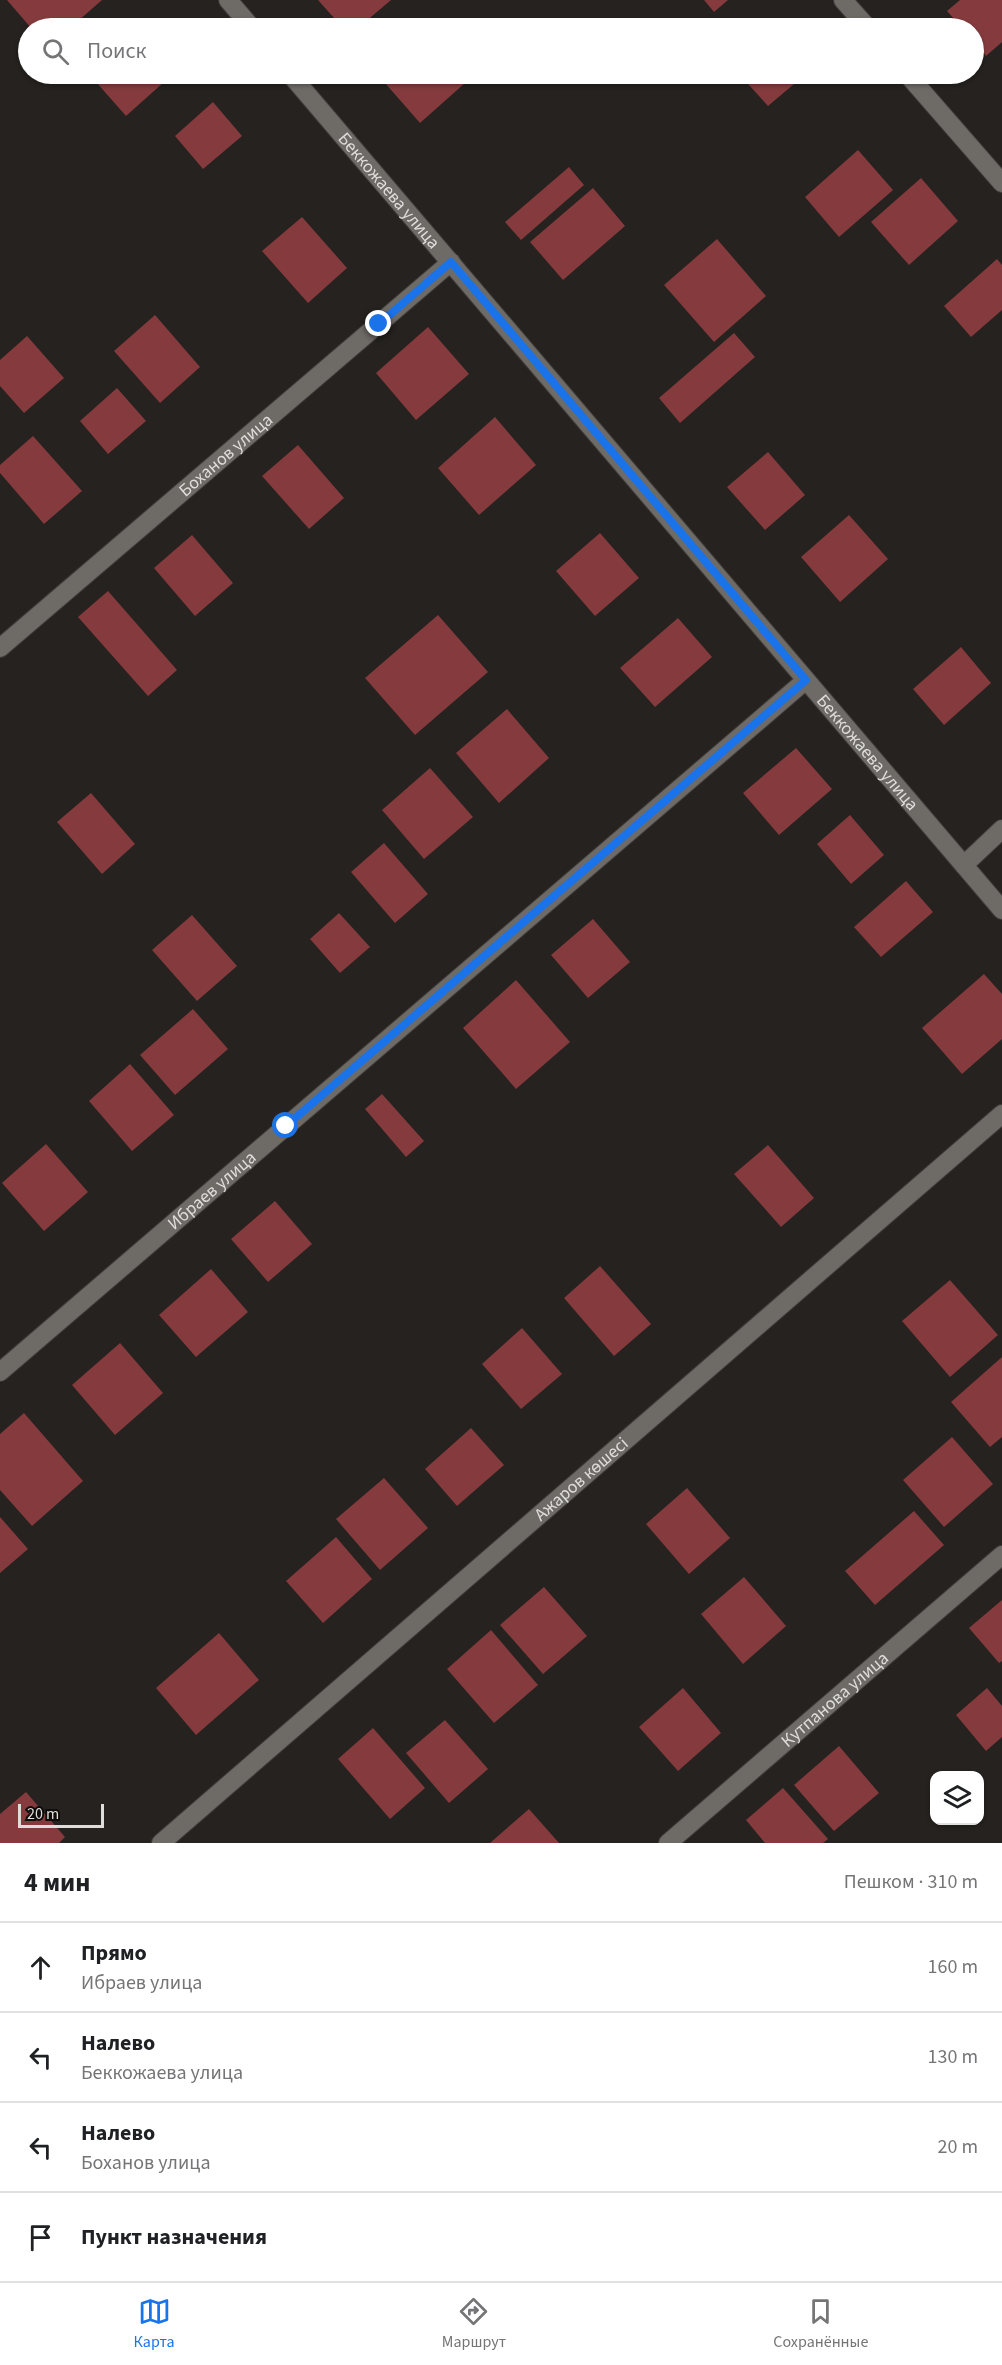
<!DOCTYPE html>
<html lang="ru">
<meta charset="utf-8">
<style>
body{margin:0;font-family:"Source Sans 3",sans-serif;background:#f6f6f6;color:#202124}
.controls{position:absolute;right:18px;bottom:18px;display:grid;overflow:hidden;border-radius:12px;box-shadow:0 2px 4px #0004}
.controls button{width:54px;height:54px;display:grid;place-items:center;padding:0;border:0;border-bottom:2px solid #e0e0e0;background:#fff;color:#202124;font:30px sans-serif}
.scale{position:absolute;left:18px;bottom:15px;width:86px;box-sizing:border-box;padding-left:6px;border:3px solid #dfdddb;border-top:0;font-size:16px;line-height:21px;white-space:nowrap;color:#dfdddb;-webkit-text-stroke:4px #0d0c0a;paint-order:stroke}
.stop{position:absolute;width:18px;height:18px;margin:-14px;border:4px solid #1a73e8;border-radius:50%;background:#fff}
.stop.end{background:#1a73e8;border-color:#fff;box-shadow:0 2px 6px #0008}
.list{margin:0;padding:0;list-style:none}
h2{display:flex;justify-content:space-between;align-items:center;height:78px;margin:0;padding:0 24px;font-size:26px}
h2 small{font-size:20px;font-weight:400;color:#757577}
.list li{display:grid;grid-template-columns:39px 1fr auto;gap:18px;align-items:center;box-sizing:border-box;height:90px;padding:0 24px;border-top:2px solid #e0e0e0}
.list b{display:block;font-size:22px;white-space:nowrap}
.list p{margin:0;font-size:20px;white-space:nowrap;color:#757577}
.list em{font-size:20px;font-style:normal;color:#757577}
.icon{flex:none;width:33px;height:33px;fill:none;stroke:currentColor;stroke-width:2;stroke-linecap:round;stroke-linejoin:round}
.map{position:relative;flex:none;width:1002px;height:1843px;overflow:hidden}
.search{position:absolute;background:#fff;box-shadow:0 2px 4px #0004;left:18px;right:18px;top:18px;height:66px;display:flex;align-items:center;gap:15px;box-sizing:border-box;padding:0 21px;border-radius:33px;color:#757577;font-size:22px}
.sheet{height:438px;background:#fff}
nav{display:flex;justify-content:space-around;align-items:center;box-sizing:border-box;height:84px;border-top:2px solid #e0e0e0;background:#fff;font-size:16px;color:#757577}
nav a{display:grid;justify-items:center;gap:3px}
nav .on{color:#1a73e8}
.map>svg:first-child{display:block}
</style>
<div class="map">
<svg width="1002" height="1843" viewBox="0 0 1002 1843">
<rect width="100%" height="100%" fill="#25221f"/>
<path fill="#853b3d" d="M7 0H102L70 28H31Z
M318 0H391L358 28H343Z
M704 0H728L714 12Z
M960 0H1002V42L986 56 974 41V28H962L947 11Z
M785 19 794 28H774Z
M89 74H173L126 116Z
M380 74H456L465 83 420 123 378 75Z
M739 74H806L768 106Z
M213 102 242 136 203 169 175 136Z
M858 150 893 190 839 237 805 197Z
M569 167 584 185 521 240 505 222Z
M921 178 958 221 909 265 871 222Z
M593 188 625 226 563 280 530 242Z
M302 217 347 268 308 303 262 251Z
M717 239 766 296 714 342 664 285Z
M997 259 1002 265V310L971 337 944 306Z
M155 315 200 367 160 403 114 351Z
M428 327 469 374 416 420 376 373Z
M734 333 755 357 680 423 659 398Z
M27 336 64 378 24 413 0 386V360Z
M117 388 146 421 108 454 80 421Z
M495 417 536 465 479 515 438 468Z
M33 436 82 491 44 524 0 473V465Z
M298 445 344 498 309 529 262 476Z
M768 452 805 495 765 530 727 487Z
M849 515 888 559 840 602 801 557Z
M600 533 639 578 595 616 556 571Z
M192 535 233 583 195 616 154 568Z
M108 591 177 670 148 696 78 617Z
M438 615 488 672 415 735 365 678Z
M678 618 712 657 655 707 620 668Z
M961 647 991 683 944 725 913 689Z
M507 709 549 758 499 803 456 753Z
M796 748 832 789 779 835 743 793Z
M430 768 473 817 424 859 382 810Z
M91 793 135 844 102 874 57 822Z
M850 815 884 855 851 884 817 844Z
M384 843 428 894 395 923 351 872Z
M906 881 933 912 881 957 854 927Z
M339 913 370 947 340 973 310 939Z
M192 915 237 966 197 1001 152 950Z
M593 919 630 962 588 998 551 955Z
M984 974 1002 994V1039L962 1074 922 1028Z
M516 980 570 1042 516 1089 463 1028Z
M193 1009 228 1049 175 1095 140 1055Z
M130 1064 174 1115 132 1151 89 1101Z
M382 1094 424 1141 406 1157 365 1109Z
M46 1144 88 1192 44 1231 2 1183Z
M768 1145 814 1198 781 1227 734 1174Z
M275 1201 312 1244 268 1282 231 1239Z
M600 1266 651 1324 614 1356 564 1298Z
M211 1269 248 1312 196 1357 159 1315Z
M950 1280 998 1335 950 1377 902 1321Z
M522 1328 562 1374 521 1409 482 1364Z
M120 1343 163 1393 115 1435 72 1385Z
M1002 1357V1437L990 1447 951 1402Z
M24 1413 83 1481 32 1526 0 1490V1434Z
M471 1428 504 1465 457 1506 425 1469Z
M952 1437 993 1484 944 1527 903 1480Z
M384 1478 428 1528 380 1570 336 1519Z
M687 1488 730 1538 689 1574 646 1524Z
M914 1511 944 1545 875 1605 845 1571Z
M0 1517 28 1549 0 1573Z
M336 1537 372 1579 323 1623 286 1581Z
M744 1577 786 1626 743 1664 701 1614Z
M544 1587 587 1636 543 1674 500 1625Z
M1002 1600V1661L999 1663 969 1628Z
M491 1630 538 1685 494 1723 447 1669Z
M219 1633 259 1680 196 1735 156 1688Z
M683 1688 721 1733 678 1771 639 1727Z
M987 1688 1002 1706V1737L986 1751 956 1715Z
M445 1720 488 1769 449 1803 406 1753Z
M373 1728 425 1788 390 1819 338 1759Z
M839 1746 879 1793 834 1831 794 1785Z
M783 1788 828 1839 823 1843H765L746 1820Z
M26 1792 65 1837 59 1843H0V1814Z
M529 1809 559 1843H490Z"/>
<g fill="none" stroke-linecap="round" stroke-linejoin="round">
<defs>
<g id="minor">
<path d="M228 0 252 28"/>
<path d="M843 0 868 28"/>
<path id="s1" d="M290 74 1002 910"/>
<path d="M907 74 1002 183"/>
<path id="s2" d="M0 648 451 262"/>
<path d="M964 865 1002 829"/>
<path id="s3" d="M0 1372 806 680"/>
<path id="s4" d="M161 1843 1002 1114"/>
<path id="s5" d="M668 1843 1002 1555"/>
</g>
</defs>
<use href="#minor" stroke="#403d3b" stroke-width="20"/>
<use href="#minor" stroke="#6e6b67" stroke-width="18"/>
</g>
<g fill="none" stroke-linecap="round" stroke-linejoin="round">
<path stroke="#1a73e8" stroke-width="8" d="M286 1126 806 680 451 262 379 324"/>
</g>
<g text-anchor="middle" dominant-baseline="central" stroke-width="4.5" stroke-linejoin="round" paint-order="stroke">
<g font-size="18" fill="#dfdddb" stroke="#0d0c0a">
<text stroke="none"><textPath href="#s1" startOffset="153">Беккожаева улица</textPath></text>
<text stroke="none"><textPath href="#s2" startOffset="297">Боханов улица</textPath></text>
<text stroke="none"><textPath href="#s1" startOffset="891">Беккожаева улица</textPath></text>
<text stroke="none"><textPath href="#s3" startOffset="279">Ибраев улица</textPath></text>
<text stroke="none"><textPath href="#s4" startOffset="556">Ажаров көшесі</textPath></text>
<text stroke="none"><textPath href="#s5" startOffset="220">Кутпанова улица</textPath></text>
</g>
</g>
</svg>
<div class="controls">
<button><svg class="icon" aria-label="layers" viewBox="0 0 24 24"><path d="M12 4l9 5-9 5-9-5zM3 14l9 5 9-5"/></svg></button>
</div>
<div class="scale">20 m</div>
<div class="stop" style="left:286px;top:1126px"></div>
<div class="stop end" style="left:379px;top:324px"></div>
<div class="search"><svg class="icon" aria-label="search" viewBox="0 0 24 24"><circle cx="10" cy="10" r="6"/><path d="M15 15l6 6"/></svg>Поиск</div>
</div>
<section class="sheet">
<h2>4 мин<small>Пешком · 310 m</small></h2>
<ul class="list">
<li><svg class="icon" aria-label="ahead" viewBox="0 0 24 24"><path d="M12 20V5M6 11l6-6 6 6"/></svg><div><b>Прямо</b><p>Ибраев улица</p></div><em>160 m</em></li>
<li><svg class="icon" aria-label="left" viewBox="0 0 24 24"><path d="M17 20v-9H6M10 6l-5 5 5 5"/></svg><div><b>Налево</b><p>Беккожаева улица</p></div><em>130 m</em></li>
<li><svg class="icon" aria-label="left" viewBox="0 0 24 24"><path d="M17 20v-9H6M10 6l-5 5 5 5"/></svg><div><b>Налево</b><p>Боханов улица</p></div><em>20 m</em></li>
<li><svg class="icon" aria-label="arrive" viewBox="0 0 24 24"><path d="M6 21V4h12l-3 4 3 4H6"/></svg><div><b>Пункт назначения</b></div></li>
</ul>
</section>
<nav>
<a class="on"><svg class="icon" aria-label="map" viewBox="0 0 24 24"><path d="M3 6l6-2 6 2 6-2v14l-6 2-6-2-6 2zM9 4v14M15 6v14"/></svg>Карта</a>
<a><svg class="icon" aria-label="directions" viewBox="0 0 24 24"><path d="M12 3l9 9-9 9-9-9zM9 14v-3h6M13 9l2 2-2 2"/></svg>Маршрут</a>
<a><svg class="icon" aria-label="saved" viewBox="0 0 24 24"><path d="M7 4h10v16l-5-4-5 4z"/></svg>Сохранённые</a>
</nav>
